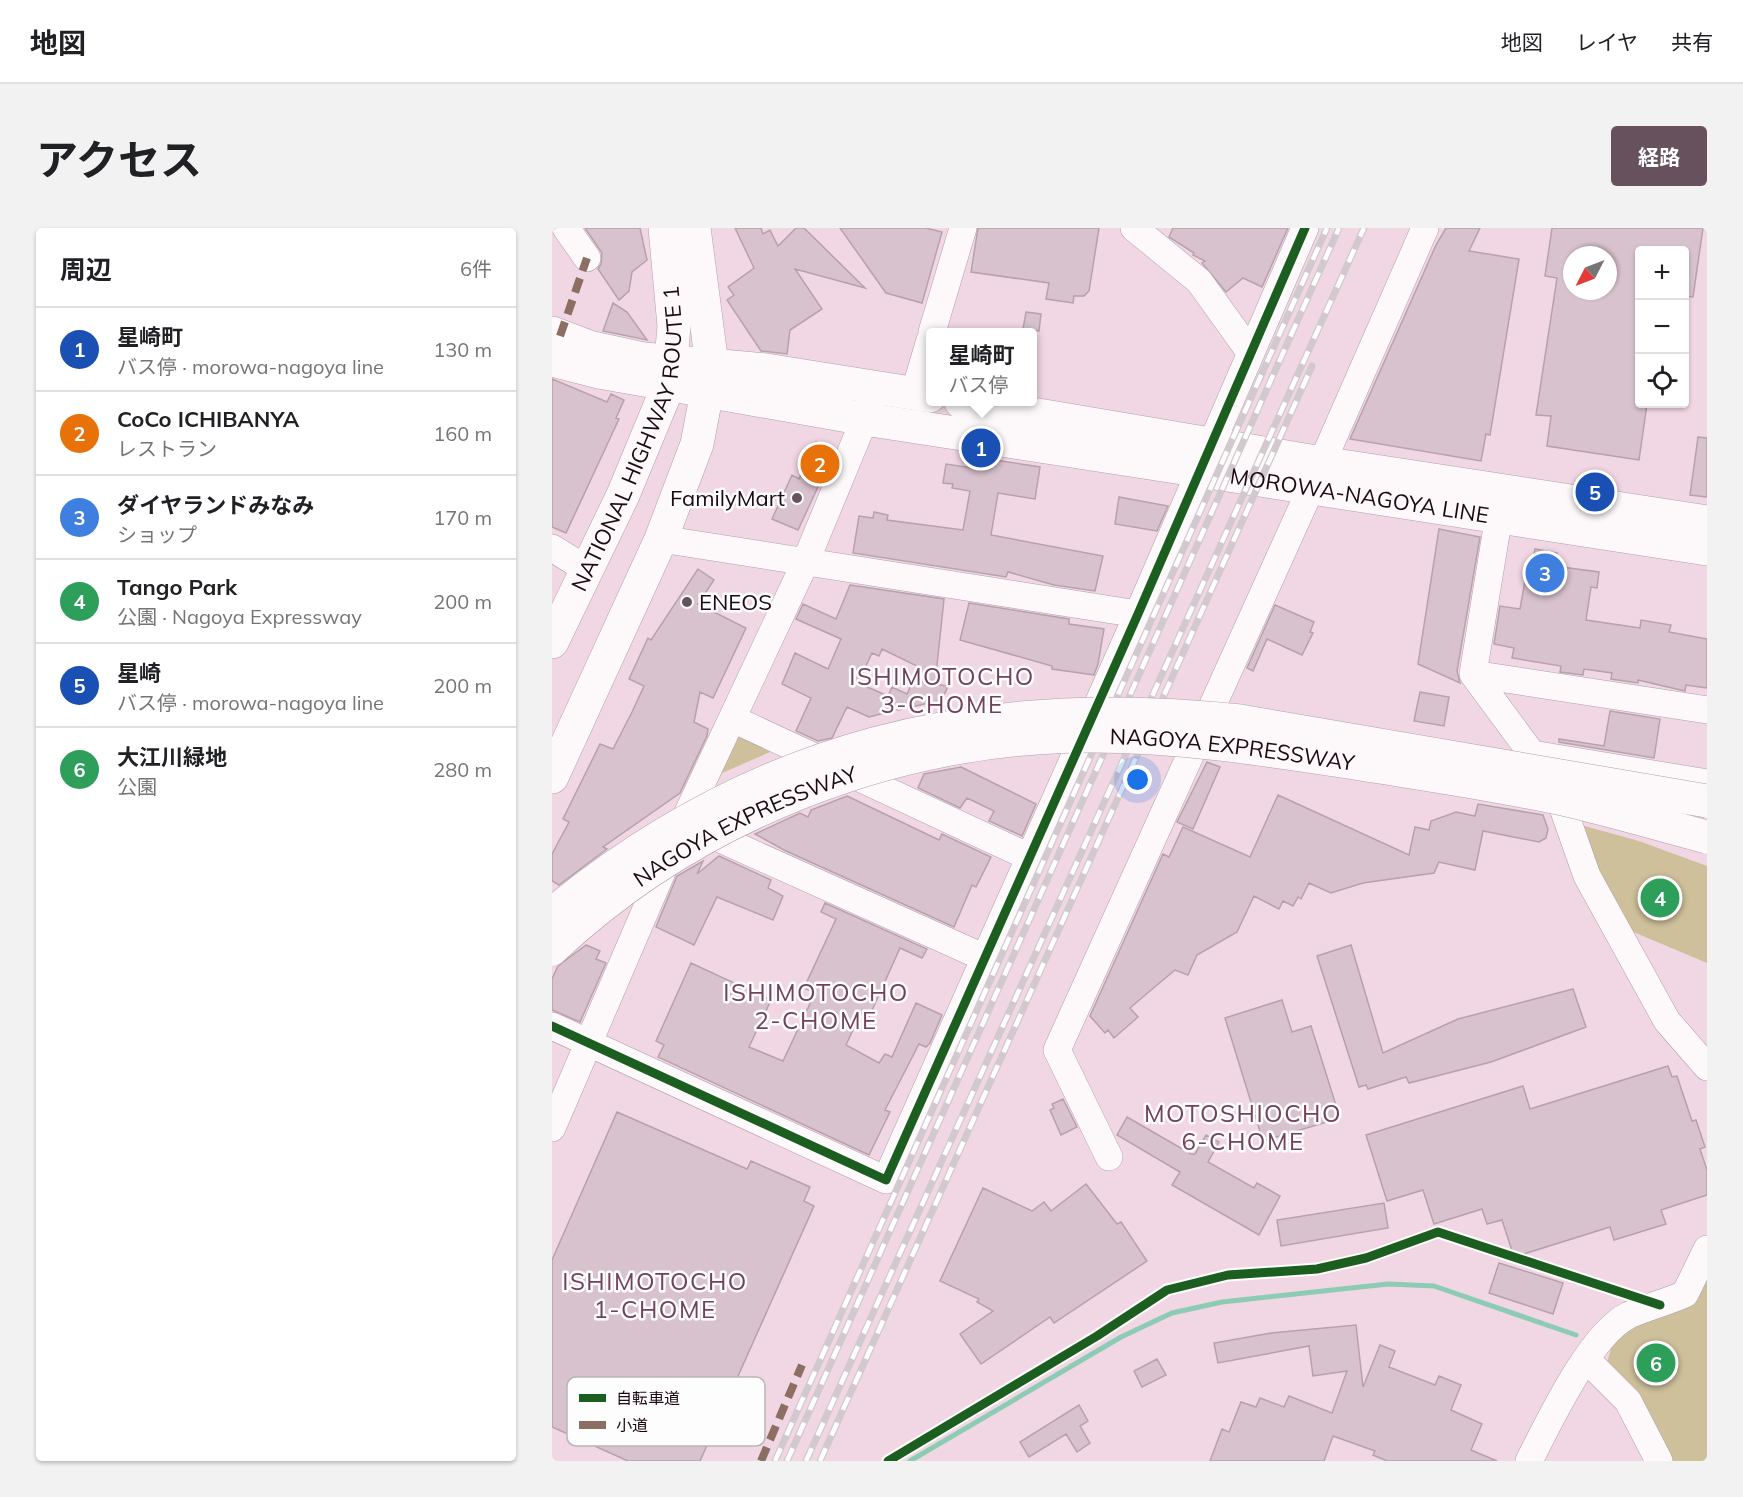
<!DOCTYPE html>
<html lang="ja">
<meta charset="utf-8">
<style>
body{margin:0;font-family:Mulish,"Noto Sans JP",sans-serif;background:#f2f2f2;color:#202124}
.controls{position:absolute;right:18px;top:18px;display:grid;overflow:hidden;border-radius:6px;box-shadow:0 2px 4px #0004}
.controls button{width:54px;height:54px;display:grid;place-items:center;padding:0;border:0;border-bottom:2px solid #e0e0e0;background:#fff;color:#202124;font:30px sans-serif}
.compass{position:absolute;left:1011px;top:18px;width:54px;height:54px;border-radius:50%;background:#fff;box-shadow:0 2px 4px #0004;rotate:228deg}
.you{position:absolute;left:586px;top:552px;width:21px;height:21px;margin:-15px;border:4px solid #fff;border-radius:50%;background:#1a73e8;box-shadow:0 0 0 9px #1a73e833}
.badge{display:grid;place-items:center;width:39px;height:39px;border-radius:50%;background:#67515d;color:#fff;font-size:20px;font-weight:700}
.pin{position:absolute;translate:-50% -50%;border:3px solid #fff;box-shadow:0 2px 6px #0006}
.popup{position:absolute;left:374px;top:100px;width:111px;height:78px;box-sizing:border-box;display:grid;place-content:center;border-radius:6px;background:#fff;filter:drop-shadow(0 2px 4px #0005);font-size:20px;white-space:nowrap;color:#757577}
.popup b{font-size:22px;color:#202124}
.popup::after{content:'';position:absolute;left:50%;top:100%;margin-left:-12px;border:12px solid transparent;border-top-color:#fff}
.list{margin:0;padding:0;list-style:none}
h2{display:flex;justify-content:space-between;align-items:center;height:78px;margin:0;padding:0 24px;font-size:26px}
h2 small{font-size:20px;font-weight:400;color:#757577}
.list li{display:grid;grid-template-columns:39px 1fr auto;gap:18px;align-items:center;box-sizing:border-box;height:84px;padding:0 24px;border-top:2px solid #e0e0e0}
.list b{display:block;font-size:22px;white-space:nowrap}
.list p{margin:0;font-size:20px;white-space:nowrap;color:#757577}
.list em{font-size:20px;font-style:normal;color:#757577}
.icon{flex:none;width:33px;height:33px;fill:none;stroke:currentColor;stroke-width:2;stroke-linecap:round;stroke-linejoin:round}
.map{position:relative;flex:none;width:1155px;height:1233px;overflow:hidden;border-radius:6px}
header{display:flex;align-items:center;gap:36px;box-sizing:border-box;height:84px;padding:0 30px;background:#fff;border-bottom:2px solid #e0e0e0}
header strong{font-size:28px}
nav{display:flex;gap:33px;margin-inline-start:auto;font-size:21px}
.intro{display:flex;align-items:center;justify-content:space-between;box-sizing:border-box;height:144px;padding:0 36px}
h1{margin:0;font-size:42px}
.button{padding:15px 27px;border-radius:6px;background:#67515d;color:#fff;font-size:21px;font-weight:700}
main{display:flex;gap:36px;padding:0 36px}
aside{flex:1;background:#fff;border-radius:6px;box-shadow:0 2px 4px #0004}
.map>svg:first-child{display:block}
</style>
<header>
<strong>地図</strong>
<nav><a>地図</a><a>レイヤ</a><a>共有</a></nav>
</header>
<div class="intro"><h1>アクセス</h1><a class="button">経路</a></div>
<main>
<aside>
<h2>周辺<small>6件</small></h2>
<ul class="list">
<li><span class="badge" style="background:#1a4fb4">1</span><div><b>星崎町</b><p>バス停 · morowa-nagoya line</p></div><em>130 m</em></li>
<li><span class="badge" style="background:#e8710a">2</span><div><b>CoCo ICHIBANYA</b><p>レストラン</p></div><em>160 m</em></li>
<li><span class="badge" style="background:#3f7fe0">3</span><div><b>ダイヤランドみなみ</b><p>ショップ</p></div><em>170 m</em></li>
<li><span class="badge" style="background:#2e9e5b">4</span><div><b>Tango Park</b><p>公園 · Nagoya Expressway</p></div><em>200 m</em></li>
<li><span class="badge" style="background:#1a4fb4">5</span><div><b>星崎</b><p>バス停 · morowa-nagoya line</p></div><em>200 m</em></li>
<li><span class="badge" style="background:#2e9e5b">6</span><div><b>大江川緑地</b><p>公園</p></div><em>280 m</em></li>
</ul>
</aside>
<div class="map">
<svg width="1155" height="1233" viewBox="0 0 1155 1233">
<rect width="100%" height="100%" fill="#f1d7e4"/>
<path fill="#cec09b" d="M183 497 232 518 161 549Z
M1029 597 1087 613 1155 638V735L1079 703 1038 631Z
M1155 1043V1233H1118L1053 1142 1061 1113Z"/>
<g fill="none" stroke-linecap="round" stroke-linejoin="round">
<path stroke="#8ccbb4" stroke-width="5" d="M358 1233 569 1109 620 1085 670 1074 836 1056 882 1058 1024 1107"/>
</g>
<path fill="#d8c2cd" stroke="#b7a1ac" stroke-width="1.5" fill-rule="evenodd" d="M33 0H88L95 32 80 44 77 63 67 72 46 41 49 36 50 25Z
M183 0H209L211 6 218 2 226 18 244 0H252L313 60 243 41 270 81 238 102 235 126 209 123 175 72 182 67 176 59 202 40Z
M288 0H374L390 4 370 75 334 65Z
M426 0H547L537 63 532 68H522L521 75 494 71 497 55 419 44Z
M621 0H736L710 59 691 50 674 64 650 35 653 33 641 27 642 25 617 9Z
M894 0H928L917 23 967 31 938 207 934 206 929 233 798 211 884 17Z
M1000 0H1151L1141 69 1132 68V22H1088V176H1095L1087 232 995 218 999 188 984 187 1005 50 993 48ZM1020 27H1056V63H1020Z
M61 75 75 84 95 112 51 103Z
M474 84 489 86 487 103 471 101Z
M0 151 55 174 59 166 72 172 64 190 67 191 14 305 0 299Z
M1146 209 1155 210V269L1138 267Z
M264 214 283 222 246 302 220 291 240 247 247 251Z
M423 229 488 239 483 271 446 265 439 307 551 328 543 363 502 357 456 344 454 349 301 325 307 288 321 290 322 284 336 287 335 292 411 302 418 263 400 260 401 256 391 255 394 236 421 240Z
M567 269 616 278 605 303 563 296Z
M887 301 928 309 905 443 908 455 866 436Z
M983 321 1005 325 1002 338 1047 344 1045 360 1039 359 1034 392 1088 400 1089 392 1119 397 1117 404 1155 411V460L1134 457 1133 463 1086 452V455L1059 451 1060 445 1032 441 1031 447 1008 444 1009 438 960 430 962 420 942 416 948 378 968 381 975 342 979 343Z
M146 341 162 352 146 376 194 400 161 470 148 464 142 494 156 501 155 508 128 565 51 619 55 621 7 657 0 653V626L17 594 11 591 48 516 61 521 80 484 92 458 77 451 96 410 99 412Z
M298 357 392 371 383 456 396 458 390 472 346 482 339 479 336 484 317 489 295 479 280 510 266 513 244 503 259 470 230 456 243 425 276 441 289 411 244 391 251 376 284 391ZM330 421 367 439 355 466 340 459 336 468 306 455 320 425 327 428Z
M417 375 517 391V396L552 401 546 436 542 447 500 441V438L408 412Z
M723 377 762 394 758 404 761 405 750 427 715 411 701 443 695 440Z
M868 464 897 469 892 498 862 493Z
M1058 483 1108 491 1102 530 1007 514V511L1052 518Z
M655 534 668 539 641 601 625 594Z
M409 539 484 576 470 608 437 593 442 583 415 570 408 580 366 560 372 546Z
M726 567 857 627 863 599 877 602 879 593 904 584 923 588 926 576 991 587 996 601 994 610 987 614 931 603 923 642 887 634 882 645 811 655 779 665 757 655 749 671 746 669 741 678 731 673 727 681 702 668 685 704 645 727 636 747 623 742 592 768 578 780 586 789 562 810 556 802 553 805 538 788 611 626 617 629 631 599 698 629Z
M295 568 387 612 390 606 439 629 424 659 420 657 402 699 232 622 203 606 248 585 256 589 259 582Z
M167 628 219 652 216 660 231 668 221 692 165 669 142 717 104 699 125 648 151 633 145 646Z
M273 675 375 721 370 730 348 720 317 789 309 785 294 817 327 835 333 826 340 829 364 775 390 787 378 815 374 819 367 816 333 882 338 884 317 927 106 829 112 817 104 813 139 735 219 772 197 819 231 833 263 765 252 760 284 691 269 684Z
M34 717 48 723 44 731 54 735 28 794 0 782V751L6 738Z
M799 717 831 825 906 791 1021 761 1034 799 939 834 857 855 854 849 816 861 814 857 807 859 765 728Z
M730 772 740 804 759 798 788 890 711 913 673 790Z
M1116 838 1120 849 1125 848 1140 893 1144 892 1153 919 1148 921 1155 942V967L1109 982 1114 996 1062 1012 1058 999 962 1029 950 992 935 996 930 981 882 996 871 962 835 973 814 907 971 858 978 881Z
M511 871 525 899 509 907 498 882 502 880 500 876Z
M65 884 195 941 199 933 258 959 252 973 262 978 148 1233H76L0 1199V1032Z
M575 889 639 926H643L654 907 667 914 656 934 702 960 705 955 728 968 707 1007 620 957 628 944 565 907Z
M534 956 565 996 569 994 595 1033 502 1095 498 1089 429 1136 408 1106 441 1083 425 1074 427 1071 388 1053 431 960 480 983 492 974 499 983Z
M832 975 836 1000 729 1018 725 992Z
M947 1035 1011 1055 1001 1086 937 1065Z
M804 1097 811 1159 828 1117 843 1123 837 1139 883 1157 887 1148 909 1157 899 1182 930 1196 919 1222 945 1233H835L821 1227 823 1223 781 1208 772 1233H658L670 1201 677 1204 689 1174 704 1179 708 1170 732 1179 737 1168 780 1185 795 1143 761 1148 757 1118 666 1135 662 1115 719 1105Z
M605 1131 614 1147 590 1159 582 1143Z
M527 1177 536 1193 528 1198 538 1215 525 1224 514 1206 477 1229 468 1214Z"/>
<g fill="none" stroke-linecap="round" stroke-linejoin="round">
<defs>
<path id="minor" d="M14 0 35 30
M582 0 647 53 698 124
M380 104 411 0
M362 166 378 112
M950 269 921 446 980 526 1011 580 1035 648 1115 793 1155 839
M109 311 586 386
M0 320 34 341
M921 446 1155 482
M181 491 477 629
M980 526 1155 555
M144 600 433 730
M0 798 334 952 586 386 753 0
M0 900 131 595 253 335 320 173
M557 929 505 822 759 260 873 0
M1035 1132 1076 1173 1107 1233
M977 1233C997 1194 1038 1106 1077 1087 1095 1079 1115 1074 1133 1066L1155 1021"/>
<g id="major">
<path d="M0 105 37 119 92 131 214 142 378 168"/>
<path id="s1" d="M0 132 47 144 313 191 1155 321"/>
<path d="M409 174 770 235 1155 294"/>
</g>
<g id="highway">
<path id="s2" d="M0 414 71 267 117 156 122 98 113 0"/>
<path d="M0 549 109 311 145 216 160 137 142 0"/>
</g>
</defs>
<use href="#minor" stroke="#b29da8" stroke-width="28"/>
<use href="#major" stroke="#b29da8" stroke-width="34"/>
<use href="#highway" stroke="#b29da8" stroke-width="34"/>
<use href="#minor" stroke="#fdf9fb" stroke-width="27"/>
<use href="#major" stroke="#fdf9fb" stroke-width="33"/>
<use href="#highway" stroke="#fdf9fb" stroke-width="33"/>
<defs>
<path id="rail" d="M223 1233 775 0
M235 1233 787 0
M254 1233 812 0
M268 1233 760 138"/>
</defs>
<use href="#rail" stroke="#d2c9ce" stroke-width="7"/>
<use href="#rail" stroke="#fdfdfd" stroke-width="4.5" stroke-dasharray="14" stroke-linecap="butt"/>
<defs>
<g id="highway-bridge">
<path d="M0 686C205 517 427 465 688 493L1155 573"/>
<path id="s3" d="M0 721C144 586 343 508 540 508 626 508 711 521 796 534 870 546 945 556 1019 573 1065 584 1110 597 1155 609"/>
</g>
</defs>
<use href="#highway-bridge" stroke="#b29da8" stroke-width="34" stroke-linecap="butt"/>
<use href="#highway-bridge" stroke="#fdf9fb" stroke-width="33"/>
<path stroke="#8d6e63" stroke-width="8" stroke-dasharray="15 8" stroke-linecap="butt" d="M8 108 35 30
M209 1233 250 1137"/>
<defs>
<path id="cycleway" d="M0 798 334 952 586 386 753 0
M336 1233 545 1108 615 1062 676 1047 765 1041 814 1030 886 1004 1108 1077"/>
</defs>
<use href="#cycleway" stroke="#fdfdfd" stroke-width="13"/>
<use href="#cycleway" stroke="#1b5e20" stroke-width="9"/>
</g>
<g fill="#67515d" stroke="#fdfdfd" stroke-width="2">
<circle cx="245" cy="270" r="6"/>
<circle cx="135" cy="374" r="6"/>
</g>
<g text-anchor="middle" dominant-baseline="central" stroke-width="5" stroke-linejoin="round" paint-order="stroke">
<g font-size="22" fill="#1c0914" stroke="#fdfdfd">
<text stroke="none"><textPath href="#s2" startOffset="220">NATIONAL HIGHWAY ROUTE 1</textPath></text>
<text stroke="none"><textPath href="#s1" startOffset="819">MOROWA-NAGOYA LINE</textPath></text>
<text stroke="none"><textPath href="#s3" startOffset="735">NAGOYA EXPRESSWAY</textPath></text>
<text stroke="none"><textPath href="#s3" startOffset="231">NAGOYA EXPRESSWAY</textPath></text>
</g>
<g font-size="22" fill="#1c0914" stroke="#fdfdfd" text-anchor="end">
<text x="233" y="270">FamilyMart</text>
<text x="147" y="374" text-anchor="start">ENEOS</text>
</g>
<g font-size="24" letter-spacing="1.5" fill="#72415c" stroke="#fdfdfd">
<text x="390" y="448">ISHIMOTOCHO<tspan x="390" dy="28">3-CHOME</tspan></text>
<text x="264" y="764">ISHIMOTOCHO<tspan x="264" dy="28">2-CHOME</tspan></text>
<text x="691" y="885">MOTOSHIOCHO<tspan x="691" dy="28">6-CHOME</tspan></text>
<text x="103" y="1053">ISHIMOTOCHO<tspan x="103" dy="28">1-CHOME</tspan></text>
</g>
</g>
<rect x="15" y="1149" width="198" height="69" rx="9" fill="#fdfdfd" stroke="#bab4b7" stroke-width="1.5"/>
<rect x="27" y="1166" width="27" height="8" fill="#1b5e20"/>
<rect x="27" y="1193" width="27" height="8" fill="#8d6e63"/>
<g font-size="16" fill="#1c0914">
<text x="64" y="1176">自転車道</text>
<text x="64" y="1203">小道</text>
</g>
</svg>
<div class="controls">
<button>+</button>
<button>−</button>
<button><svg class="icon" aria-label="locate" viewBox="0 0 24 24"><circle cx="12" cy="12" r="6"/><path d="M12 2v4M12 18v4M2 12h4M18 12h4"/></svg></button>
</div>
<svg class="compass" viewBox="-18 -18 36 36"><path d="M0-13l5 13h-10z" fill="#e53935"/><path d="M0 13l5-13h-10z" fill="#757577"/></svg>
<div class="you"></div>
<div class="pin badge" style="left:429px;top:220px;background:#1a4fb4">1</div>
<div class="popup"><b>星崎町</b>バス停</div>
<div class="pin badge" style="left:268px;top:236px;background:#e8710a">2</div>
<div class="pin badge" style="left:993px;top:345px;background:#3f7fe0">3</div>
<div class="pin badge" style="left:1108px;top:670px;background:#2e9e5b">4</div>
<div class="pin badge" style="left:1043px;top:264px;background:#1a4fb4">5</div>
<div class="pin badge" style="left:1104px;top:1135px;background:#2e9e5b">6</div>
</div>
</main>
